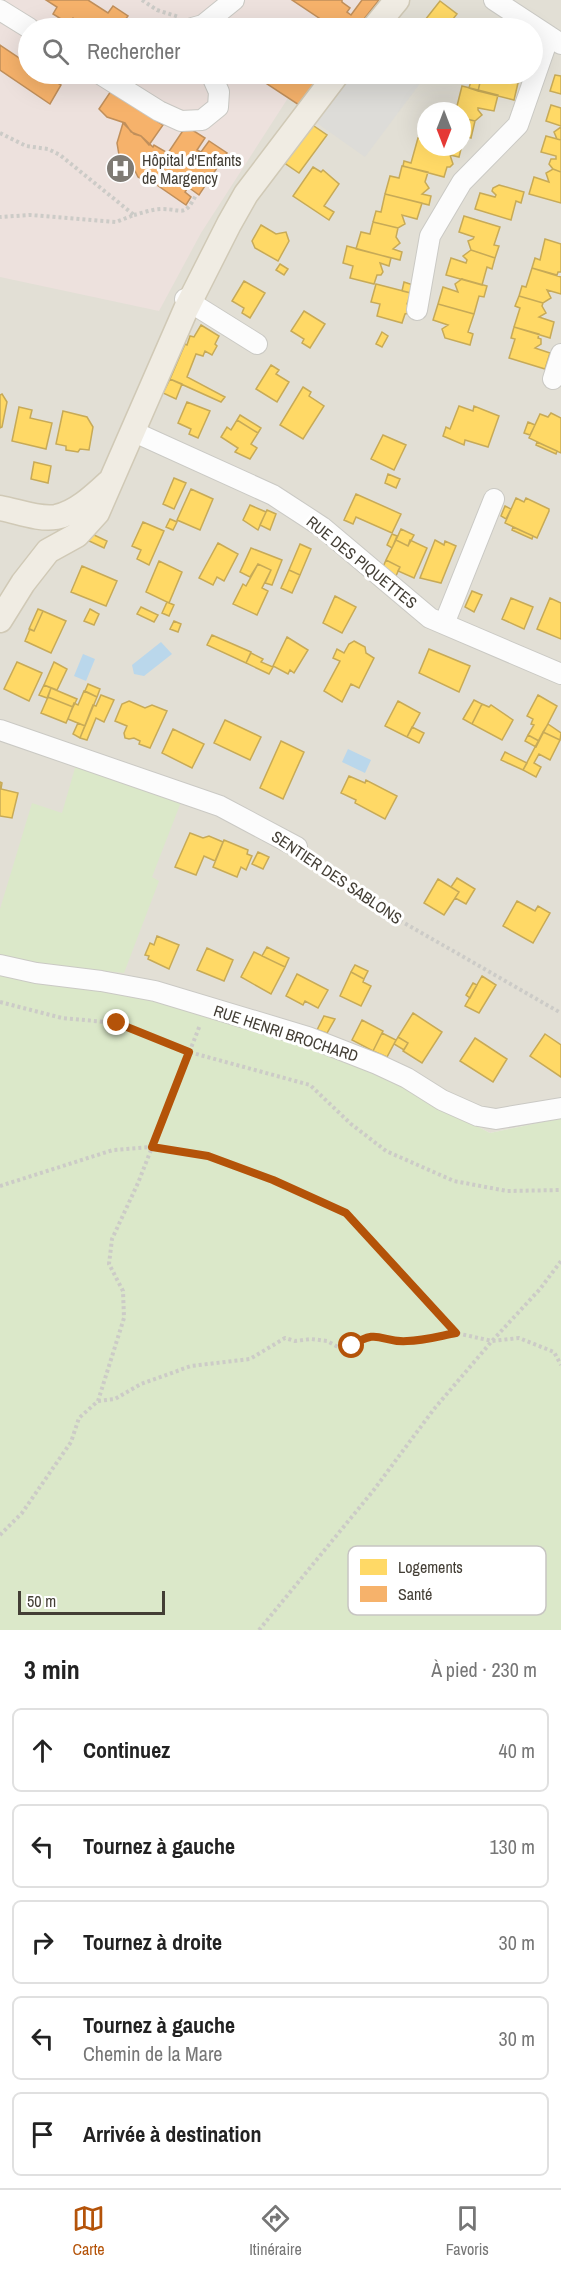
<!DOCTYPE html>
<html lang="fr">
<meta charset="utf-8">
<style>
body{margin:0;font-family:"Archivo Narrow",sans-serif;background:#f2f2f2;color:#222}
.compass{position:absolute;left:417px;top:102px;width:54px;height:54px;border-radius:50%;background:#fff;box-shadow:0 6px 24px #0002;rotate:180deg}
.scale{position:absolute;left:18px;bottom:15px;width:147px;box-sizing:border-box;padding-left:6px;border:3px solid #433e35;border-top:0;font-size:16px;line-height:21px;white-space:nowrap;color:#433e35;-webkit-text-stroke:4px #fff;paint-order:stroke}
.stop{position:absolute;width:18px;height:18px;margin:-14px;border:4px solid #b45309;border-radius:50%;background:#fff}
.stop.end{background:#b45309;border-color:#fff;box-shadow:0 2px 6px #0008}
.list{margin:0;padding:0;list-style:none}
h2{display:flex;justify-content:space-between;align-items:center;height:78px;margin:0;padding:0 24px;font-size:26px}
h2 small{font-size:20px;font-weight:400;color:#767676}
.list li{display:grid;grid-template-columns:39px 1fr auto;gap:18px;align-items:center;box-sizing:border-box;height:84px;margin:0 12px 12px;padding:0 12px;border:2px solid #e0e0e0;border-radius:9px}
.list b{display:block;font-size:22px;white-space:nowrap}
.list p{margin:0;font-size:20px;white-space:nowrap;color:#767676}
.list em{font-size:20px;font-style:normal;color:#767676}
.icon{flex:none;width:33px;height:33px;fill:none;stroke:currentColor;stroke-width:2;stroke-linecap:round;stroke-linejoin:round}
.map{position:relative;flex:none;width:561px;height:1630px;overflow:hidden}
.search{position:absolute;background:#fff;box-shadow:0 6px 24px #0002;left:18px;right:18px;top:18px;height:66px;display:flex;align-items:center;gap:15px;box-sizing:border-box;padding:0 21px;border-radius:33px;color:#767676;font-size:22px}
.sheet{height:558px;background:#fff}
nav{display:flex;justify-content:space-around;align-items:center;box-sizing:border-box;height:84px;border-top:2px solid #e0e0e0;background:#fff;font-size:16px;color:#767676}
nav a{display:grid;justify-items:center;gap:3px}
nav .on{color:#b45309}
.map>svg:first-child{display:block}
</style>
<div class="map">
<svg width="561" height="1630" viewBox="0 0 561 1630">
<rect width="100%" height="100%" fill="#eeede8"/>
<path fill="#e2dfd5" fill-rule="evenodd" d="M0 0H561V1118L490 1133 371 1070 0 973ZM28 28H532V74H28ZM426 111H462V147H426Z"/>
<path fill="#ede1dd" d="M0 0H379L357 28H28V74H323L299 105 288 98 201 233 159 311 0 277Z"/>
<path fill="#dbe8c9" d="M77 761 181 802 152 877 159 881 124 973 33 963 0 956V909L32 803 62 813Z
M0 973 155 997 371 1070 490 1133 561 1118V1630H0Z"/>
<path fill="#dddcd8" d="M351 74H427L365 157 314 121Z"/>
<path fill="#bad7eb" d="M161 642 172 654 144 676 134 674 132 665Z
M83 654 95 659 86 681 74 676Z
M348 749 371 760 365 773 342 762Z"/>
<path fill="#ffd966" stroke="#c7aa57" stroke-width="1.5" d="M440 1 457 14 446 28H425L421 25Z
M473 74H482L478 91 469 88Z
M482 74H509L503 79 518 83 514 100 478 91Z
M555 75 561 76V94L550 91Z
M462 86 498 95 494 111 478 108V110L482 115 475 121 462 118V111H451L452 105 457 106Z
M551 105 561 108V126L546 121Z
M462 118 475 121 471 138 462 135Z
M311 124 327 135 299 173 283 162Z
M561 127V140L557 139 554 132Z
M546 136 561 140V172L553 169 549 164 551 159H556V156L541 152Z
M418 138 426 140V147L461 149 459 157 450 155 453 164 450 167H447L444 177 403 166 404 161 411 163Z
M402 166 428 172 425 182 429 188 422 194 431 196 429 205 385 194 390 176 399 178Z
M313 167 321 172 323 170 339 184 324 206 334 212 329 220 293 196Z
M553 169 561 172V203L529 194 534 177 549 182 546 173Z
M499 185 524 192 521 203 516 201 511 220 475 209 480 193 495 197 496 195 492 191 493 188Z
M385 194 422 203 417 219 402 215 405 224 398 228 373 222 376 211 381 212Z
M464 216 500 227 494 245 499 246 495 258 471 250 468 241 473 239 474 237 459 232Z
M373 222 398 228 396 237 400 243 393 249 402 252 400 260 356 249 361 232 370 234Z
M261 225 276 234 286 232 289 241 278 261 255 248 252 241Z
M545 239 561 244V272H558L557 275 532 268 535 258 540 260Z
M347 246 391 258 389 266 380 263 383 272 381 275H377L374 284 350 278 353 266 343 263Z
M471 250 495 258 492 269 487 267 482 285 446 275 451 258 466 263 467 260 463 256Z
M280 264 288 269 284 275 276 270Z
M532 268 561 277V294L547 290 551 298 543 303 519 296 522 286 526 287Z
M462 279 487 286 484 297 479 296 474 314 438 304 443 287 458 292 455 284Z
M244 281 265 293 250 318 242 313 244 308 232 301Z
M404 282 413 285 411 293 402 291Z
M376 284 411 293 407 304 410 306 409 313 405 314 402 323 377 316 380 304 371 302Z
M519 296 543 303 542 306 546 313 539 317 554 322 550 338 514 327 520 308 515 306Z
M438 304 474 314 468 332 473 334 470 345 445 338 442 329 448 325 433 320Z
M304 311 325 324 310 348 302 343 304 339 291 331Z
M201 325 219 336 215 344 217 346 212 355 205 351 203 356 196 354 187 377 225 397 221 402 170 379 185 344 187 345 190 336 194 337Z
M514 327 539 334 538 338 541 339V344L535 348 550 353 545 369 509 358 515 339 511 338Z
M382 332 388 336 382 347 376 344Z
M271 365 279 370 276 374 289 382 277 402 256 389Z
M170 379 182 384 176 399 163 393Z
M303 387 311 392 309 396 324 406 303 439 280 425Z
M2 394 7 402 2 427 0 428V395Z
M187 402 210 411 198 438 189 434 191 429 178 423Z
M459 406 473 411 474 406 499 416 488 447 465 440 464 445 443 436 446 427 450 429Z
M19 407 32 410 30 418 52 423 46 449 12 441Z
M63 411 87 417 93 427 89 450 80 449 78 452 66 450V446L56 444Z
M551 413 561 418V453L529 438 540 414 548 417Z
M240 415 261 428 258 433 237 420Z
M237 420 258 433 251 444 257 448 250 459 235 452 238 448 221 437 227 427 231 430Z
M528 422 535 425 530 435 524 433Z
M383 435 406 445 394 470 371 459Z
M537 442 557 451 556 454 536 445Z
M34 462 51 466 48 483 31 479Z
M388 474 400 479 396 488 385 483Z
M174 478 186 483 174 509 163 504Z
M191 489 213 499 200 530 177 520Z
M356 494 401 514 392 533 356 517 353 524 344 520Z
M516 498 524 502 526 498 549 509V511L537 538 505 523Z
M250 505 266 512 258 530 243 520Z
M505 506 511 509 506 519 501 516Z
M267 510 276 514 270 530 260 525Z
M170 519 177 522 173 530 166 527Z
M143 522 164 531 149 565 137 559 141 550 132 546Z
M513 527 533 536 532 539 512 530Z
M401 529 414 535 408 546 396 540Z
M92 534 107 541 104 548 87 540Z
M392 534 397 536 392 548 387 545Z
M396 540 408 546 410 540 427 548 414 578 398 571 400 567 386 560Z
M435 540 444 545 445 541 456 546 441 583 420 578Z
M218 543 238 554 224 581 217 577 213 585 199 578Z
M300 544 311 549 300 575 289 570Z
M251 548 282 560 272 585 265 583 271 570 258 564 250 577 240 572Z
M386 560 400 567 395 578 383 567Z
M159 561 182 572 169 603 146 592Z
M258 564 271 570 262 588 268 591 257 615 233 604 243 584 246 586Z
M82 566 117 581 106 606 71 592Z
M289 570 300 575 292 593 281 588Z
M472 591 482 595 474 612 465 607Z
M335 596 356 607 342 633 323 623Z
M511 598 533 607 524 629 502 619Z
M550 598 561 603V639L537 629Z
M167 602 174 605 169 616 162 613Z
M141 607 158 615 154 622 137 614Z
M38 609 43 611 34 631 29 629Z
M90 609 99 614 94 625 84 621Z
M43 611 66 621 51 653 25 641 30 629 34 631Z
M174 621 181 624 178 632 170 629Z
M212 635 251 652 246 663 207 645Z
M287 637 308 650 294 673 290 670 288 674 273 666Z
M354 641 365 647 366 653 374 658 359 688 351 684 342 702 324 691 340 661 333 658 337 649 344 653 349 644Z
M429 649 470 666 459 692 419 673Z
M251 653 263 659 261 662 273 667 269 674 246 663Z
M17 662 42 673 29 701 4 689Z
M54 662 67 669 57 690 44 685Z
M88 684 100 689 97 697 85 691Z
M44 685 51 688 47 698 39 695Z
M51 688 77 699 73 707 48 697Z
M84 691 97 697 85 726 68 719 74 703 78 705Z
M101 695 114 700 104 722 96 718 87 740 80 738 93 705 96 706Z
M538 695 557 706 539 741 528 735 534 725 531 724 533 719 527 716Z
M48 697 73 707 66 723 41 713Z
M474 700 482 704 472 724 463 719Z
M129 701 145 708 152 705 167 711 150 748 139 744 140 741 134 738 129 739 125 738 124 733 127 726 115 721 122 704Z
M398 701 420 713 407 737 385 726Z
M482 704 489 707 491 705 513 720 502 740 472 724Z
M225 720 261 737 250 760 214 743Z
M78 723 85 726 80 738 73 734Z
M548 724 561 733 560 740 543 732Z
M412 727 424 733 419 743 407 737Z
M173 729 204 744 192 768 162 753Z
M543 732 560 740 550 760 539 754 534 763 541 767 536 777 523 770Z
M528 735 539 741 536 747 525 741Z
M281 741 304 752 283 799 260 788Z
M505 752 527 763 523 770 501 760Z
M349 776 365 783 366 780 397 796 385 819 355 803 356 800 341 793Z
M0 782 2 783 1 789 18 793 12 818 0 816Z
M190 833 203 838 209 836 223 842 215 861 204 856 196 875 175 867Z
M224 840 248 850 247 854 252 856 246 870 241 867 237 877 213 867Z
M258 852 269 857 263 869 252 864Z
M457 878 475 889 466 904 455 898 459 892 451 887Z
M438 879 459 892 444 915 424 903Z
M517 901 535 911 538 906 550 913 533 943 503 926Z
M157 936 179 945 169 969 148 959 149 956 145 955 150 943 154 945Z
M267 947 289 958 285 967 262 956Z
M207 948 233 960 224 981 197 970Z
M254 952 285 967 271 994 241 977Z
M355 965 368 971 364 979 351 972Z
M351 972 364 979 363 982 371 986 361 1006 340 996Z
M297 974 328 990 318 1008 305 1001 303 1005 286 996Z
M482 976 496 985 479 1013 465 1006Z
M473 983 477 985 470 998 466 995Z
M413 1013 442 1032 422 1063 403 1051 408 1043 398 1037Z
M324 1016 335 1019 327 1033 317 1030Z
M362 1020 383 1031 373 1051 352 1040Z
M382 1033 396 1040 387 1057 373 1051Z
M545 1034 561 1045V1077L530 1056Z
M398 1037 408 1043 404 1050 394 1044Z
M475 1038 507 1059 493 1082 460 1061Z"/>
<path fill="#f6b26b" stroke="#c08f5b" stroke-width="1.5" d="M46 0H88L108 13 113 6 128 16 119 28H88L73 18 69 24 53 14 57 7Z
M292 0H342V2L350 8 347 12 351 15 362 0H379L357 28H334Z
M0 45 28 64V74H43L61 85 50 104 0 70Z
M252 74H309L318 80 299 105Z
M111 91 163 125 149 145 141 136 131 132 125 123 107 117 99 109Z
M123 123 134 134 141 136 153 147 154 145 166 152 164 155 166 156 186 126 205 138 197 150 201 152 209 141 227 153 199 195 188 187 185 192 191 197 186 205 148 179 145 181 138 177 135 171 133 169 132 171 126 166 119 155 117 143Z"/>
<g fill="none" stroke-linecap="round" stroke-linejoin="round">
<defs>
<path id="minor" d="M494 0 561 44
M0 10 29 28
M192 28 203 25 234 0
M100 74 159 111 181 121 202 120 218 107 219 92 211 74
M185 299 257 344
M417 310 430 236 462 182 518 125 549 36
M553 379 561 354
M132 431 273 495 322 527 430 618 561 674
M444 624 494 499
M0 730 220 806 297 847
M0 965 36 973 101 981 155 991 308 1037 377 1064 407 1078 442 1100 478 1116 496 1119 561 1108"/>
<path id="major" d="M374 28 397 0
M0 508C17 511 39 520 56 517 76 513 94 496 108 483
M0 620 23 583 48 551 77 535 97 513 186 309 229 224 246 194 337 74"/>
</defs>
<use href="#minor" stroke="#cac9c4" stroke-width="22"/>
<use href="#major" stroke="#d0c9b6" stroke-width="27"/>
<path stroke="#cccbc7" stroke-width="4" stroke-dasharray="3 3" stroke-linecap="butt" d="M142 0 157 10 179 17
M0 133 26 146 48 149 60 155 134 215 116 222 30 215 0 217
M134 215C142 213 153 209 162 209 183 209 184 218 196 195
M312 858 380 909 561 1013
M0 1002 62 1018 117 1023 189 1052 310 1085 351 1124 386 1151 454 1181 507 1191 561 1190
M0 1186 113 1150 152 1147 208 1156 273 1180 346 1213 456 1333 492 1341 519 1338 554 1352 561 1365
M98 1401 115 1399 141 1384 191 1366 250 1359 285 1338 295 1341 311 1339 327 1341 338 1347 352 1346 364 1337 375 1336 406 1342 455 1333
M0 1535 22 1513 71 1442 79 1418 98 1401 124 1318 123 1291 109 1264 112 1239 138 1183 200 1025
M259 1630 373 1491 434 1409 492 1341 540 1289 561 1261"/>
<use href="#minor" stroke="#fcfcfc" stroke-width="20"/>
<use href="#major" stroke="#f0ece3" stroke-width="24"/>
</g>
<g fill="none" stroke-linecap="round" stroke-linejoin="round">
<path stroke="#b45309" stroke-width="8" d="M117 1023 189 1052 152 1147 208 1156 273 1180 346 1213 456 1333C440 1336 423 1341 407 1341 381 1343 378 1327 352 1346"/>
</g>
<defs>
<symbol id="hospital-disc" viewBox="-11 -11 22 22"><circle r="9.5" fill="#7f7b74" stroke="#fff"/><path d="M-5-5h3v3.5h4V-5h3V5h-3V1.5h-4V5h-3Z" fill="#fff"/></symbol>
</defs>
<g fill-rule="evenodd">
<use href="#hospital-disc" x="104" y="152" width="33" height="33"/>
</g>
<g text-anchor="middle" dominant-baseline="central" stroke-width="6" stroke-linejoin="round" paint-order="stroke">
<g font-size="16" fill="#433e35" stroke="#fff" text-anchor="start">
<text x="142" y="160">Hôpital d'Enfants<tspan x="142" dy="18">de Margency</tspan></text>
</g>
<g font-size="16" fill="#433e35" stroke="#fff">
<text transform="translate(362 562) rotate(39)">RUE DES PIQUETTES</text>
<text transform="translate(337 877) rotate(34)">SENTIER DES SABLONS</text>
<text transform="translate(286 1033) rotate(18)">RUE HENRI BROCHARD</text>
</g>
</g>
<rect x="348" y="1546" width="198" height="69" rx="9" fill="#fff" stroke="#c7c5c2" stroke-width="1.5"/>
<rect x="360" y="1559" width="27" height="16" fill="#ffd966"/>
<rect x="360" y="1586" width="27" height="16" fill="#f6b26b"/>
<g font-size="16" fill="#433e35">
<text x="398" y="1573">Logements</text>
<text x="398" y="1600">Santé</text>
</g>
</svg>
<svg class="compass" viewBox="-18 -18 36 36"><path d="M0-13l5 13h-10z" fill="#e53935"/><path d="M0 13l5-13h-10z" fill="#767676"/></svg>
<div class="scale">50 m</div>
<div class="stop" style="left:352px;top:1346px"></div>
<div class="stop end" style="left:117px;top:1023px"></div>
<div class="search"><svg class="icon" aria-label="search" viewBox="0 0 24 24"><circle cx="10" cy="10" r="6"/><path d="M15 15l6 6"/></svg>Rechercher</div>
</div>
<section class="sheet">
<h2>3 min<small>À pied · 230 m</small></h2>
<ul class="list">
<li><svg class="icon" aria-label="ahead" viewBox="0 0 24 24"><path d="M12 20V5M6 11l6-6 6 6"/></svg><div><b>Continuez</b></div><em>40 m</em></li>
<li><svg class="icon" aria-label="left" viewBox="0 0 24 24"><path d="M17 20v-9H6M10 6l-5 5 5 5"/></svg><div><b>Tournez à gauche</b></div><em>130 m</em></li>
<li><svg class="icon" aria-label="right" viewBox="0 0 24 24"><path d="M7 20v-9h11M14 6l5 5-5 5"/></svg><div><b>Tournez à droite</b></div><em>30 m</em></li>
<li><svg class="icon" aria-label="left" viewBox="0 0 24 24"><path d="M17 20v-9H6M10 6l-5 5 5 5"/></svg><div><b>Tournez à gauche</b><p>Chemin de la Mare</p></div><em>30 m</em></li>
<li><svg class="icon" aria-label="arrive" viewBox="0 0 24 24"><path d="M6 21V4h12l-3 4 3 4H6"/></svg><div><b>Arrivée à destination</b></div></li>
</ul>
</section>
<nav>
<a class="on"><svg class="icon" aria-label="map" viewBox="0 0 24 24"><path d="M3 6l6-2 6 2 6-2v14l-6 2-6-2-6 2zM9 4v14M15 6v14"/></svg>Carte</a>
<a><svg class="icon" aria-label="directions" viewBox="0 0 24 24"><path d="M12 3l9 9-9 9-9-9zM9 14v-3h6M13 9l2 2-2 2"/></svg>Itinéraire</a>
<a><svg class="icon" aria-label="saved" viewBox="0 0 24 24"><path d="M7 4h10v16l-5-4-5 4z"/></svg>Favoris</a>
</nav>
